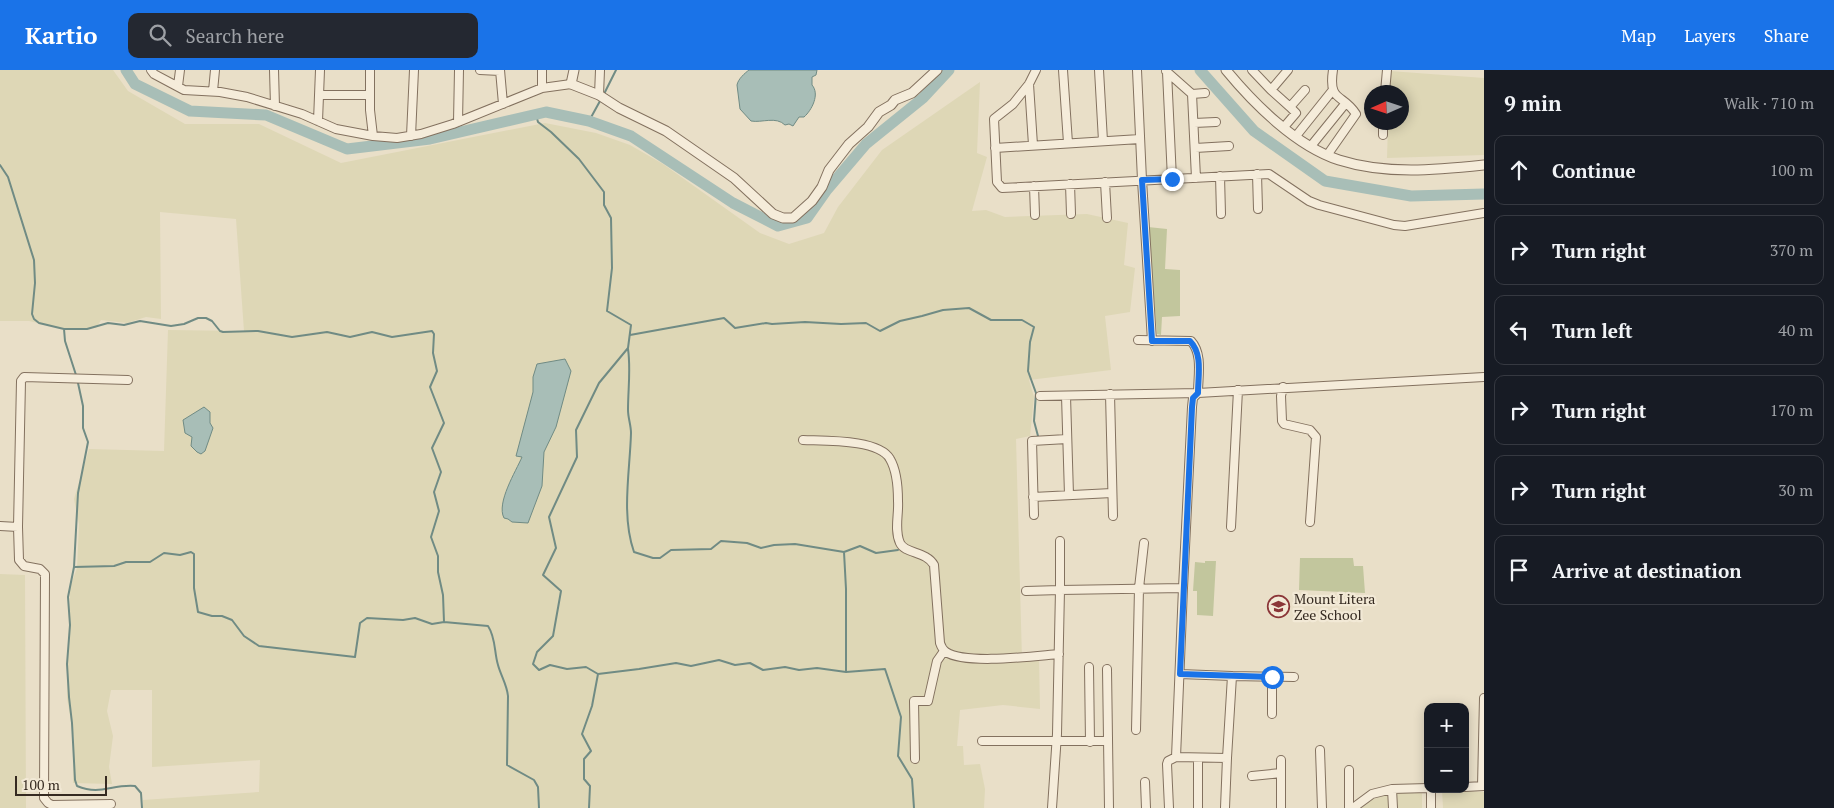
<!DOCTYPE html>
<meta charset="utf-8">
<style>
body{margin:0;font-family:"PT Serif",serif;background:#242831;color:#f1f3f6}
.controls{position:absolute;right:15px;bottom:15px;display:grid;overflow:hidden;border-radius:10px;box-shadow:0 2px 12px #0003}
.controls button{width:45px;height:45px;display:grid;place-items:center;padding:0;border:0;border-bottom:1px solid #363941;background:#171b24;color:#f1f3f6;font:25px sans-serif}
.compass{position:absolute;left:1364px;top:15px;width:45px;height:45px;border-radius:50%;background:#171b24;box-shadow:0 2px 12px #0003;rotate:267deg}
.scale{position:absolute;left:15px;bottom:12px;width:92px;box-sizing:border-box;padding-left:5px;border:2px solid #352a21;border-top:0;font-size:14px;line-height:18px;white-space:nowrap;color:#352a21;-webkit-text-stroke:4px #f2e9d6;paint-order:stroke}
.stop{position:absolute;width:15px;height:15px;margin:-11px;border:4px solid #1a73e8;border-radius:50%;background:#fff}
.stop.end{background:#1a73e8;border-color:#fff;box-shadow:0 1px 5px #0008}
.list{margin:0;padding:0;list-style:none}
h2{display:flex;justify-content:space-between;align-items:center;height:65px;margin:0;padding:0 20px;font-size:21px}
h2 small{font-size:16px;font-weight:400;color:#9ea1a6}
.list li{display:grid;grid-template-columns:32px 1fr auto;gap:15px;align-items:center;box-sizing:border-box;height:70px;margin:0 10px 10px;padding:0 10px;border:1px solid #363941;border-radius:10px}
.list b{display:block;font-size:19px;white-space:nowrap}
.list em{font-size:16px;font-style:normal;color:#9ea1a6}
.icon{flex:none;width:28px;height:28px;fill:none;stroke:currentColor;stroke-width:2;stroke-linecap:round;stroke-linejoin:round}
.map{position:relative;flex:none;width:1484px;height:738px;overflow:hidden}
header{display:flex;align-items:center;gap:30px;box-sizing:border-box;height:70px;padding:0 25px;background:#1a73e8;color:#fff}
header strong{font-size:24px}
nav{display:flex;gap:28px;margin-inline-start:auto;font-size:18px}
.search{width:350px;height:45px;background:#242831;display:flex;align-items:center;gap:12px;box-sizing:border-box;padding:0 18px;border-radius:10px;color:#9ea1a6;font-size:19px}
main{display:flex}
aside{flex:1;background:#171b24}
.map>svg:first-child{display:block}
</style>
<header>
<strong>Kartio</strong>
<div class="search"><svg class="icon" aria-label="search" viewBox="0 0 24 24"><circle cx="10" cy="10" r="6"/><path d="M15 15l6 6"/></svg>Search here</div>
<nav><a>Map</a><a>Layers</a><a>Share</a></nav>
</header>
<main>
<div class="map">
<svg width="1484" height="738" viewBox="0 0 1484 738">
<rect width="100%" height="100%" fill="#e9dfc8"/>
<path fill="#ded7b6" d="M0 0H113L128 21 185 54H259L341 93 545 53 596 63 630 75 663 94 760 163 789 174 824 163 838 137 882 80 980 12 977 83 987 87 972 141 986 140 1005 147 1087 144 1128 153 1124 195 1135 198 1130 242 1105 246 1111 300 1029 310 1034 327 1030 366 1016 369 1022 589 1039 588 1040 639 1003 635 960 640 957 676H963L964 695 980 694 985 719 984 738H143V730L259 722 260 690 152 697V620H111L107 641 113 666 109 697 112 714 73 713 74 669 67 628 70 517 77 498 79 454 74 429 89 379 164 381 168 260 244 261 236 149 160 142 161 249 146 247 127 253 101 250 96 258 65 259 29 251H0Z
M1390 1 1484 8V85L1387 88 1388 53 1402 52V22H1389Z
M0 504 25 505 26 738H0Z
M1442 720 1484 722V738H1443Z
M1422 721V738H1360L1371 730 1388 724Z"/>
<path fill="#c2c69d" d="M1148 157 1167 159 1165 199 1180 200V246L1162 247 1161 265 1157 264Z
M1300 488H1353L1354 496H1363L1365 523 1299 520Z
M1205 491H1216L1213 546 1197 545V521H1193L1195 492 1205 493Z"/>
<path fill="#a8beb7" stroke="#708b84" d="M749 0H817L816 5 812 7V15C820 24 812 40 804 47H799L793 56 789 54 785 55C776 46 762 53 751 51L740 39 737 15C738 9 745 3 749 0Z
M565 289 571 301 556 357 544 382 542 416 528 453 512 452 508 449 504 448C496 433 516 401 522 387L516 386 533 322V307L537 294Z
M204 337 210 342V353L213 358 205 381 201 384 197 382 191 376 192 367 185 363 183 350Z"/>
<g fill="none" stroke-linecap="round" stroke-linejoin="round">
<path stroke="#708b84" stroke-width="2" d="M604 24 616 0
M536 45 538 52 551 62 579 89 604 122V135L611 148 612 198 607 241 631 255 628 278 599 313 576 360 577 387 549 447 556 478 543 505 561 521 553 566 537 582 533 594 539 600 550 595 567 599 586 597 598 604 592 636 582 664 591 681 584 689V709L590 716 589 738
M589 51 600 31
M0 95 8 107 34 190 35 213 32 244 34 249 39 253 64 259H87L108 253 124 255 140 251 171 256 184 254 198 248H206L212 251 220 261 223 262 258 261 292 267 327 262 350 267 372 262 392 267 432 261 434 264 433 283 437 301 430 317 444 353 432 378 441 402 434 422 439 441 431 467 438 486V502L443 525 444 552 488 556C496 568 494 582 498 595 501 606 507 615 508 626L507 695 534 710 538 717 539 738
M64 259 65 271 76 305
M630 265 724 248 735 258 766 253 772 254 805 252 841 254 866 253 880 261 900 251 922 246 943 240 969 238 991 250H1022L1034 257 1030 272 1028 301 1036 323 1034 351 1038 366
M628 279C631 299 628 319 628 340 628 348 631 355 631 363 630 401 621 445 634 482L653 488H660L671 480 711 479 721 471 747 473 761 478 774 475 795 474 844 482
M78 313 83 336V358L88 372 78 423 74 497 68 527 70 555 67 594 69 627 72 653 75 710 77 716C101 726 111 714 135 716L141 723 142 738
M74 497 114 496 126 492H150L164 483 180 485 191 482 194 484V518L198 542 212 546H222L232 550 244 566 259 576 355 587 360 553 367 548 403 550 415 548 432 554 444 552
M846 602V519L844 482 860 476 876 483 898 480
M598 604 639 599 676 593 691 596 719 590 735 595 750 593 763 600 785 597 799 600 817 598 846 602 885 599 901 647 898 686 912 709 914 738"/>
<path stroke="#a8beb7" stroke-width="11" d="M126 0 135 14 190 41 266 45 347 79 430 69 546 42 589 51 631 66 733 133 778 156 807 148 826 121 866 74 923 28 949 0
M1200 0 1254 61 1325 111 1411 126 1484 124"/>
<defs>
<path id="minor" d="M151 0 154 4 184 20 220 22 247 27 302 44 336 59 373 66 397 68 421 64 453 54 542 18 571 14
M274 0 275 36
M370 0V40L373 66
M480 0 500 1
M500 0 503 34
M1036 0 1029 14 1013 34 994 49 997 112 1002 118 1269 104 1309 131 1319 135 1394 155 1405 156 1484 143
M1063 0 1068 73
M1099 0 1103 71
M1137 0 1142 110 1152 271
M1252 0 1271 20
M1288 0 1271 20 1290 37
M1166 1 1192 24 1205 23
M1167 2 1172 109
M1029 14 1033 75
M178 16 180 0
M542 18V0
M213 21 215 0
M1385 22 1387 0
M1192 24 1196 108
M319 25H370
M599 25 600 0
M318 51 320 0
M458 52 459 0
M1194 53 1216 52
M1284 57 1296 43 1290 37 1305 20
M1383 65V52
M411 66 414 0
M1296 66 1332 21
M1311 76 1345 34
M995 78 1140 69
M1195 78 1229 76
M1328 84 1356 44C1343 23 1328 33 1333 0
M1257 104 1258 139
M1220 106 1221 144
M1105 112 1107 148
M1070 114 1071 144
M1034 116 1035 145
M1283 317 1281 326 1282 351 1284 354 1310 360 1316 367 1310 452
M1110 324 1113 446
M1040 326 1198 323C1198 306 1203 284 1191 271L1138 270
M1066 326 1069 425
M803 370C824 371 879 369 890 389 897 401 898 418 898 431 899 444 894 460 900 473 905 484 926 481 934 495L940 573C941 576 943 580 946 582 966 595 1034 586 1059 584
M1033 427 1112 423
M1034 445 1032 371 1067 369
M0 456 18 457
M1231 457 1238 320
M1026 521 1060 520V471
M1089 597 1090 672
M1107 599 1109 738
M1232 606 1294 607
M1272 607V644
M1136 660 1139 518 1144 473
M982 671H1108
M1320 680 1322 738
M1176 687 1227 688 1232 606 1180 604
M915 689 914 631H928L937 591 944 581
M1281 690V738
M1252 706 1281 703
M1145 712 1146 738
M1482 716 1484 628
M1465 717 1484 716
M1392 719 1393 738
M1431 719V738
M111 734 52 735 48 733 44 728 45 504 40 499 24 496 19 490 18 457 21 311 24 307 128 310
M1052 738 1057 664 1060 520 1183 518 1192 337 1193 328 1198 323 1484 307
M1169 738 1167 694 1168 691 1176 687 1183 518
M1198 738V688
M1225 738 1227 688
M1349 738V700
M1353 738 1372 724 1392 719 1428 718"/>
<path id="tertiary" d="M574 0 571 14 599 25 619 38 666 61 734 108 773 144 783 148H793L812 131 822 117 829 100 849 74 868 57 879 42 891 35 895 30 912 23 937 0
M1226 0C1254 34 1296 76 1339 90 1386 105 1436 100 1484 95"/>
</defs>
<use href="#minor" stroke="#83715f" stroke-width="10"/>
<use href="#tertiary" stroke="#83715f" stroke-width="11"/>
<use href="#minor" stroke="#f5ecda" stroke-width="8"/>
<use href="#tertiary" stroke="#f5ecda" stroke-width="9"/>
</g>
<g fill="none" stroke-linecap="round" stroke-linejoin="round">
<path stroke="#1a73e8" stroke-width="6" d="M1172 109 1142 110 1152 271H1190C1203 284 1198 306 1198 323L1193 328 1192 337 1180 604 1272 607"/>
</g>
<defs>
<symbol id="school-ring" viewBox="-11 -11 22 22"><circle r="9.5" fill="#f2e9d6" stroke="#8b3638" stroke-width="1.5"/><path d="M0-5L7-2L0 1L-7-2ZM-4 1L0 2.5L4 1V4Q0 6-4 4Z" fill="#8b3638"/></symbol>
</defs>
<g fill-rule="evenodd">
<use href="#school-ring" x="1266" y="524" width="25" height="25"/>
</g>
<g text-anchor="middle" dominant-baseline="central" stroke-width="4.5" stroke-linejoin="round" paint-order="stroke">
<g font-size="14" fill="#352a21" stroke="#f2e9d6" text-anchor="start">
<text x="1294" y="528">Mount Litera<tspan x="1294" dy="16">Zee School</tspan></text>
</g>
</g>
</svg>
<div class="controls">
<button>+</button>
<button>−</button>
</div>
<svg class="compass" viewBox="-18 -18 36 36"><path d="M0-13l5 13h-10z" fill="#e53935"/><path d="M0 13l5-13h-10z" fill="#9ea1a6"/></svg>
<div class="scale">100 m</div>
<div class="stop" style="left:1272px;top:607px"></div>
<div class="stop end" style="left:1172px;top:109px"></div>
</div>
<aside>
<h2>9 min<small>Walk · 710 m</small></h2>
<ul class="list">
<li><svg class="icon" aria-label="ahead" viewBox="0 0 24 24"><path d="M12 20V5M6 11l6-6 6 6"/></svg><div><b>Continue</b></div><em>100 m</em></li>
<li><svg class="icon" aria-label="right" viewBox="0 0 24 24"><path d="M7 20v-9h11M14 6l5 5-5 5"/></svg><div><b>Turn right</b></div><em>370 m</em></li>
<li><svg class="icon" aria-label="left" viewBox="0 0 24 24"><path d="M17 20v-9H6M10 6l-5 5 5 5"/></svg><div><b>Turn left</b></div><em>40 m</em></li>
<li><svg class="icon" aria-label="right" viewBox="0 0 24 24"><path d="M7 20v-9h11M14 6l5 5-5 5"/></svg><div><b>Turn right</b></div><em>170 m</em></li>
<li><svg class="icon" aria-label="right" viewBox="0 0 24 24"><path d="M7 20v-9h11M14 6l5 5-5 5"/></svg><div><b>Turn right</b></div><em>30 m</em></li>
<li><svg class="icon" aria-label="arrive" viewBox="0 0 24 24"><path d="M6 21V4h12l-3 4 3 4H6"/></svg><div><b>Arrive at destination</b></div></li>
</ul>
</aside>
</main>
